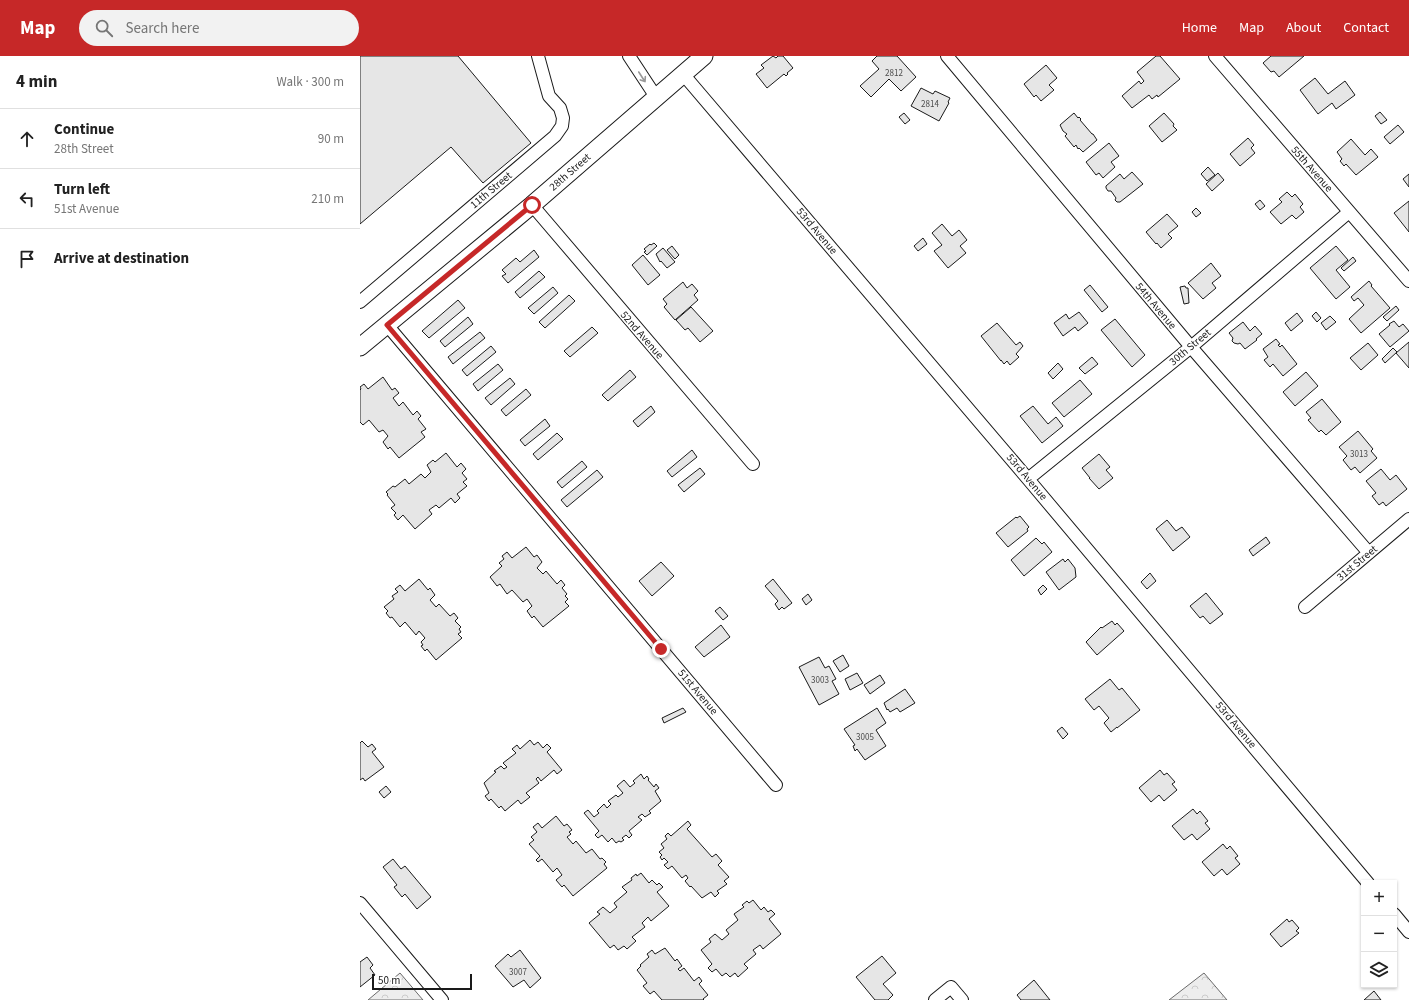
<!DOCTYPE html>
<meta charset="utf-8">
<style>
body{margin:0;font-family:"Source Sans 3",sans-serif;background:#f2f2f2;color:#222}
.controls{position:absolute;right:12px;bottom:12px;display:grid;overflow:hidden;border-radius:0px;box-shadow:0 1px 3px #0004}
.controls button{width:36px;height:36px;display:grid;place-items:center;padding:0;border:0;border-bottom:1px solid #e0e0e0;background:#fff;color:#222;font:20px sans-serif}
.scale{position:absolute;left:12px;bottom:10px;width:100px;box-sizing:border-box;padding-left:4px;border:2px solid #1a1a1a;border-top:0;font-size:11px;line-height:14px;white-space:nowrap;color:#1a1a1a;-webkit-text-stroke:3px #fff;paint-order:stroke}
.stop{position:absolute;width:12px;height:12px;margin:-9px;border:3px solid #c62828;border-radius:50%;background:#fff}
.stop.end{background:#c62828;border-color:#fff;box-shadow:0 1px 4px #0008}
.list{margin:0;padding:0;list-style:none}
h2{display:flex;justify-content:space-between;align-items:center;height:52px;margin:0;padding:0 16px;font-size:17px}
h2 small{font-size:13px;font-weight:400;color:#767676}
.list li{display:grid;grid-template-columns:26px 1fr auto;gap:12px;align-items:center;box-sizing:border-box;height:60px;padding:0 16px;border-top:1px solid #e0e0e0}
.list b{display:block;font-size:15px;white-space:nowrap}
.list p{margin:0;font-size:13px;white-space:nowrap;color:#767676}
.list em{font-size:13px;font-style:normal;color:#767676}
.icon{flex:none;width:22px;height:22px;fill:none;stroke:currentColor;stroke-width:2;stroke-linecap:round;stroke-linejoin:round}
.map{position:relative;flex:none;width:1049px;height:944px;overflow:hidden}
header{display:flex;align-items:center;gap:24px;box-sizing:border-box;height:56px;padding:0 20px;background:#c62828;color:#fff}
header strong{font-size:19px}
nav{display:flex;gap:22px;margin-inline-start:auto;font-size:14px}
.search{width:280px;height:36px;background:#f2f2f2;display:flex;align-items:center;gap:10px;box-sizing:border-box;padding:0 14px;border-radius:22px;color:#767676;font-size:15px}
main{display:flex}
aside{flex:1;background:#fff}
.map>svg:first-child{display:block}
</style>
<header>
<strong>Map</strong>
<div class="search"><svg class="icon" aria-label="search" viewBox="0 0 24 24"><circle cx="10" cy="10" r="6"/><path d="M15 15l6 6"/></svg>Search here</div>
<nav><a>Home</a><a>Map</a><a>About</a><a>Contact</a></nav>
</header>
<main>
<aside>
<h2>4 min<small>Walk · 300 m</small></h2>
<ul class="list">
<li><svg class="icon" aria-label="ahead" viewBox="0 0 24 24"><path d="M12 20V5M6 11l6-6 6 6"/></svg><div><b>Continue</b><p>28th Street</p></div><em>90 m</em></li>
<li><svg class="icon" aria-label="left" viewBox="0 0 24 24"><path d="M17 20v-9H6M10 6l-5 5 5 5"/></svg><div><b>Turn left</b><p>51st Avenue</p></div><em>210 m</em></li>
<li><svg class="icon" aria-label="arrive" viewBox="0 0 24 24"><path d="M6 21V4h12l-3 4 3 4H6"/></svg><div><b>Arrive at destination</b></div></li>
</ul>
</aside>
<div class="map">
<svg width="1049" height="944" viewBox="0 0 1049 944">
<defs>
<pattern id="forest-crowns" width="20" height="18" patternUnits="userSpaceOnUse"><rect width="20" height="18" fill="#ededed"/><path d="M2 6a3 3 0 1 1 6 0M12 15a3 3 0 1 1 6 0" fill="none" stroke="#cbcbcb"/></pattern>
</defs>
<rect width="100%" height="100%" fill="#fff"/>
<path fill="url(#forest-crowns)" stroke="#6a6a6a" d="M40 917 63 944H8Z
M844 917 867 944H809Z"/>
<path fill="#e6e6e6" stroke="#1a1a1a" d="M0 0H98L171 87 123 127 91 91 0 168Z
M413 0 416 2 418 0H423L433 12 427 17 428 18 426 20 424 18 407 32 396 18 404 12 401 9Z
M517 0H537L556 21 541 35 529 23 511 41 500 30 519 13 512 5Z
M796 0H800L820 23 798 41 797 39 792 43 789 39 772 52 762 40 779 25 781 28 784 25 777 16Z
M911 0H944L919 21 914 15 911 16 903 7Z
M686 9 697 22 689 29 694 34 681 45 676 39 674 41 664 28Z
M955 22 968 38 985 25 995 39 976 53 972 47 958 58 940 34Z
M561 32 573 38 575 35 590 42 588 46 589 47 579 65 551 50Z
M1020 56 1027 64 1021 68 1015 60Z
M544 57 550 64 545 68 539 61Z
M714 57 718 62 719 61 721 63 720 64 732 78H733L737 84 723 96 719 92 718 93 716 89 714 91 705 80 707 78 703 75 700 69Z
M804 57 814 68 813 70 817 74 802 86 789 70Z
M1038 69 1044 76 1030 88 1024 81Z
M888 82 894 89 891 92 895 97 880 110 870 98Z
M991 83 1005 99 1011 93 1018 101 996 119 986 108 984 110 980 105 982 103 977 96Z
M749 87 759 100 751 106 755 111 743 122 739 117 736 119 726 106Z
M848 111 855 119 847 125 841 118Z
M772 116 783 128 760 146H757L755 144 756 142 751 135H748L746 132V130L760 118 764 123Z
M858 117 864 124 852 135 846 128Z
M1049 118V131L1043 123Z
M927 136 932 141 935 138 943 148 940 151 944 156 936 163 932 159 921 168 910 156 922 146 919 143Z
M900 144 905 150 900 154 895 148Z
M1049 145V176L1034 157Z
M836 152 841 157 836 161 832 156Z
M807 158 818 170 808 178 812 182 801 192 797 187 796 188 786 176Z
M582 168 592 180 599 174 607 184 600 190 606 197 588 212 574 195 582 189 572 177Z
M563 182 567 188 558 195 554 190Z
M294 187 297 190 287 199 284 196 286 195 284 193 290 188 291 189Z
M312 190 319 199 315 203 307 194Z
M976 190 988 204 976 214 990 231 976 243 950 212Z
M303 192 315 206 307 212 301 205 300 206 296 198Z
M174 194 179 201 148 227 142 220 146 218 142 214 156 202 160 206Z
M283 199 300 219 288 229 272 209Z
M993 201 996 205 984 215 981 212Z
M851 207 861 220 852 227 856 232 843 243 828 227Z
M179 215 185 221 160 242 155 236Z
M1009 225 1012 229 1011 230 1030 252 1001 277 989 263 1004 249 998 242 994 245 991 241Z
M323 226 327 232 332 228 338 235 334 239 338 244 315 264 304 251 307 248 303 243Z
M730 229 748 251 742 256 724 234Z
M825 230 826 232H828L829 247 824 248 820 231Z
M193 231 198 237 174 258 168 252Z
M209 239 215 245 185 272 179 266Z
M98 244 105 252 69 282 62 275Z
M1036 250 1039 254 1027 265 1023 261Z
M331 251 353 275 340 286 328 272 325 274 316 264Z
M719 256 728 267 718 275 715 271 703 280 694 267 706 258 709 263Z
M956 256 961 262 957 266 952 260Z
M937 257 943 265 931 275 925 267Z
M970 260 976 266 966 274 961 267Z
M108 261 113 268 85 291 80 285Z
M755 263 785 299 772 311 741 274Z
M1034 265 1039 271 1043 268 1049 275 1030 291 1019 278 1030 269 1029 268Z
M883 266 890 275 895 270 902 278 896 283 897 284 885 293 880 287 878 288 874 287 872 285 873 282 869 277Z
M637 267 656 289 660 286 663 290 656 298 659 301 650 309 647 305 644 308 641 304V305L621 280Z
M232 271 238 277 210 301 204 295Z
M120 276 125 282 93 308 88 301Z
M916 283 920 288 918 289 920 291 922 289 937 308 923 320 913 308 910 311 904 304 908 301 903 293Z
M1049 286V312L1036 297Z
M1008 287 1018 299 1001 314 990 302Z
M131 290 136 296 107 320 102 314Z
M1033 292 1037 296 1025 307 1022 303Z
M732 301 738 308 725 318 719 312Z
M698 307 703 313 693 323 688 317Z
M138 308 143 314 118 335 113 328Z
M270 314 276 321 248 345 242 339Z
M946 316 958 330 935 350 923 336Z
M23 321 32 334 35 332 39 337 33 342 39 350 43 346 53 359 57 355 61 360 58 363 66 373 61 376 65 381 39 402 30 391 28 393 23 386 28 380 23 374 19 376 9 364 3 369 0 366V334L1 333 0 331 4 328 8 333Z
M150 322 155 328 131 349 125 342Z
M720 324 732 338 704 361 692 347Z
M166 333 171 339 146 360 141 354Z
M962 343 981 366 966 379 961 374 959 376 948 364 951 362 946 356Z
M291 350 295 356 278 371 273 365Z
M673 350 688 368 696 361 703 370 682 387 660 360Z
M185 363 190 370 165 390 160 384Z
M998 375 1013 393 1011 395 1017 402 1000 417 995 411 991 414 983 404 987 400 979 391Z
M197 377 203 383 178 404 173 398Z
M332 394 337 401 312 421 307 415Z
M86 397 97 411 101 407 106 413 102 417 107 423 103 426 107 430 97 438 100 442 95 447 91 442 79 452 76 449 69 454 72 458 55 473 43 459 38 464 34 459 36 457 31 452 35 449 27 439 28 438 26 436 33 430 35 431 45 423 49 428 61 418 65 422 71 416 67 409 73 404 75 406Z
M739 398 750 411 746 414 753 422 739 433 729 422H730L722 412Z
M222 405 227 411 202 432 197 426Z
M340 412 345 418 324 436 318 429Z
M1021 413 1030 424 1036 419 1047 433 1026 450 1023 446 1019 449 1012 440 1016 437 1006 425Z
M237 414 243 421 207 451 201 444Z
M660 460 669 471 667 473 668 475 648 491 636 477 656 461 657 462Z
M807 464 816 475 822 471 830 481 813 495 796 473Z
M906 481 910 487 893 500 889 494Z
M676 482 682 488 684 486 692 496 664 520 651 504Z
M166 491 174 501 177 499 182 506 177 512 183 518 186 515 197 528 201 524 205 529 202 532 207 538 205 540 208 543 205 546 209 550 183 571 174 560 172 562 167 555 172 550 167 543 163 546 152 534 147 538 140 528 137 530 130 521 142 510 139 507 144 503 142 500 147 496 152 502Z
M703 503 705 506 708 503 715 512 716 521 699 534 686 516Z
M301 506 314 520 292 540 279 525Z
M790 517 796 525 787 533 781 526Z
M59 523 68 534 70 532 75 539 70 544 76 551 79 548 90 560 94 557 98 562 95 565 101 571 99 573 101 576 98 578 102 582 76 604 67 593 65 595 61 590 63 589 61 586 65 582 59 575 56 579 45 566 40 571 32 561 30 562 26 557 28 555 24 551 34 543 32 540 38 536 35 533 40 529 45 535Z
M413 523 432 547 424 553 422 551 419 554 415 548 418 545 405 530Z
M683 529 687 533 681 539 678 534Z
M846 537 863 558 850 568 843 560 840 562 830 550Z
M448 538 452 544 446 549 442 543Z
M360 551 368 560 363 564 355 555Z
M752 565 755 569 757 567 764 575 737 599 726 586 741 571 742 572Z
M361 569 370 581 344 601 335 591Z
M483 599 489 610 480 616 473 605Z
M459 601 465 612 469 610 476 623 472 625 479 638 459 649 439 611Z
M497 617 503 627 490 634 485 623Z
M520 619 525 627 510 638 504 629Z
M750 623 759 634 762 632 780 654 757 672V671L751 676 744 667 749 662 739 650 734 654 725 643Z
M545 633 555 647 540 656 537 652 530 656 528 653 527 654 524 647Z
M323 652 326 656 304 667 302 662Z
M517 652 526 667 516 674 526 690 505 704 497 693 495 695 493 690 495 689 484 673Z
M702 671 708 678 703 683 697 675Z
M170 684 174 689 178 686 183 692 187 688 191 692 187 696 202 714 197 718 194 714 181 725 178 721 176 723 179 727 166 737 170 741 161 748 158 744 145 755 141 750 139 752 131 743 129 745 125 740 129 737 124 727 136 716 134 715 141 710 144 713 147 711 143 707 156 697 152 693 157 689 160 693Z
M2 685 8 691 12 688 16 693 12 696 24 711 5 725 3 722 0 724V687Z
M800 714 804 719 807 717 815 726 812 728 817 734 804 745 799 739 791 746 779 732Z
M281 718 284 723 287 720 289 723 288 724 294 731 296 728 299 732 295 735 301 745 289 755 291 757 285 761 282 758 278 761 282 764 269 775 272 779 269 782 266 779 262 782 264 784 261 786 259 785 256 787 252 782 248 786 242 779 238 782 235 779 239 775 224 757 228 754 234 761 239 757 237 755 244 748 247 752 251 748 248 745 256 739 258 741 263 737 257 730 264 724 270 731 275 727 273 725Z
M26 730 31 736 24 742 19 736Z
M833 753 837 758 840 755 848 765 845 767 850 773 837 784 832 778 824 784 812 770Z
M196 760 204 770 207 768 212 774 209 776 211 778 207 781 213 788 216 785 226 797 232 793 240 803 242 802 246 806 244 808 247 812 213 840 204 829 202 831 196 824 202 819 197 812 193 816 182 803 178 806 176 804 180 800 169 788 174 784 171 781 177 776 173 771 178 767 182 772Z
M328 765 331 769 327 773 352 801 356 798 362 805 358 809 369 821 364 825 367 828 357 835 359 837 355 841 351 836 342 842 331 830 330 831 325 825 328 822 326 819 322 822 312 810 308 813 304 809 308 806 304 802 302 804 300 801 302 799 299 796 304 792 301 788 307 783 305 780 308 777 311 780Z
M863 788 867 793 870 790 878 800 875 802 880 808 867 819 862 813 854 820 842 806Z
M33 803 41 813 45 810 71 841 57 853 45 838 42 841 34 831 37 829 23 811Z
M281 817 289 827 292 824 297 829 299 827 303 831 297 836 309 850 291 865 288 861 282 867 285 871 272 881 276 885 267 893 264 890 258 894 254 889 250 892 229 867 240 858 237 856 243 851 250 857 257 851 254 847 267 836 262 831 272 824 271 822 276 818 277 820Z
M393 844 401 854 404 851 408 856 411 854 415 858 409 863 421 878 403 893 400 889 393 894 396 898 384 908 388 912 378 921 375 917 370 921 366 917 362 920 356 913 352 916 348 912 352 908 341 894 351 886 349 883 355 878 362 884 369 878 366 874 378 864 374 858 384 851 382 849 387 845 389 847Z
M927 863 929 866 932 864 939 872 936 875 939 877 921 891 910 878Z
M305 892 315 905 317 903 322 910 318 913 320 915 324 912 334 925 339 921 342 925 339 928 348 939 343 943 344 944H302L294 935 290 938 283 930 287 927 277 914 281 910 280 909 289 901 287 898 292 894 295 898Z
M160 894 181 922 170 932 164 924 153 931 135 910 148 898 151 901Z
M522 900 536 917 523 928 533 939 528 944H515L496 921Z
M7 901 13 909 10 912 15 919 0 931V906Z
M674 924 690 944H661L657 939Z
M1014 935 1021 944H1004Z"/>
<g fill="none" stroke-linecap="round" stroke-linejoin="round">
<defs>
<path id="minor" d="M269 0 296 41
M587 0 831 291 1009 497
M855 0 1049 225
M323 18 668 423 1008 827
M172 149 393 408
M0 246 195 80 202 70 203 62 200 52 189 40 178 0
M27 269 416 729
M668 423 831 291 989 156
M945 551 1049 463
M0 847 82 944
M1034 858 1049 876
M575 944 591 931 602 944"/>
<path id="secondary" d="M0 291 172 149 344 0"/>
</defs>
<use href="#minor" stroke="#1a1a1a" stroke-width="14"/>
<use href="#secondary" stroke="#1a1a1a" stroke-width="19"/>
<use href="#minor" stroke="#fff" stroke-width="12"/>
<use href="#secondary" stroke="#fff" stroke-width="17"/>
</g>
<defs><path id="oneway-shaft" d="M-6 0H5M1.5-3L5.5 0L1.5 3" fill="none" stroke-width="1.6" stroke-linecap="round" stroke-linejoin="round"/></defs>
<use stroke="#989898" href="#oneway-shaft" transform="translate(282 21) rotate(57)"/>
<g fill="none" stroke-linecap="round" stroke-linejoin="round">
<path stroke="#c62828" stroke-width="5" d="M172 149 27 269 301 593"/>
</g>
<g text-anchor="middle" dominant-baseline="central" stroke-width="3" stroke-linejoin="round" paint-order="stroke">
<g font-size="9" fill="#4d4d4d">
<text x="534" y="17">2812</text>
<text x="570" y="48">2814</text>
<text x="999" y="398">3013</text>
<text x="460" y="624">3003</text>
<text x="505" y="681">3005</text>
<text x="158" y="916">3007</text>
</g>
<g font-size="11" fill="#1a1a1a" stroke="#fff">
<text transform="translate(952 113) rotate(49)">55th Avenue</text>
<text transform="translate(210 116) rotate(-41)">28th Street</text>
<text transform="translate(131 134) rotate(-40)">11th Street</text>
<text transform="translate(457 175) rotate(50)">53rd Avenue</text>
<text transform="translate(796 250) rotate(50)">54th Avenue</text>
<text transform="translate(282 279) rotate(49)">52nd Avenue</text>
<text transform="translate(830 291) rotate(-40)">30th Street</text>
<text transform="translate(667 421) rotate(50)">53rd Avenue</text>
<text transform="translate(997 507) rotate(-40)">31st Street</text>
<text transform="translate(338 636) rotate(50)">51st Avenue</text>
<text transform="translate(876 669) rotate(50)">53rd Avenue</text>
</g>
</g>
</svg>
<div class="controls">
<button>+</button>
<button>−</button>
<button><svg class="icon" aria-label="layers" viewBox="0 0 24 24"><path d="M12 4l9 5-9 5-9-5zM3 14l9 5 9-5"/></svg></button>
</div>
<div class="scale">50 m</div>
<div class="stop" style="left:172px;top:149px"></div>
<div class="stop end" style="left:301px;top:593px"></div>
</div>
</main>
